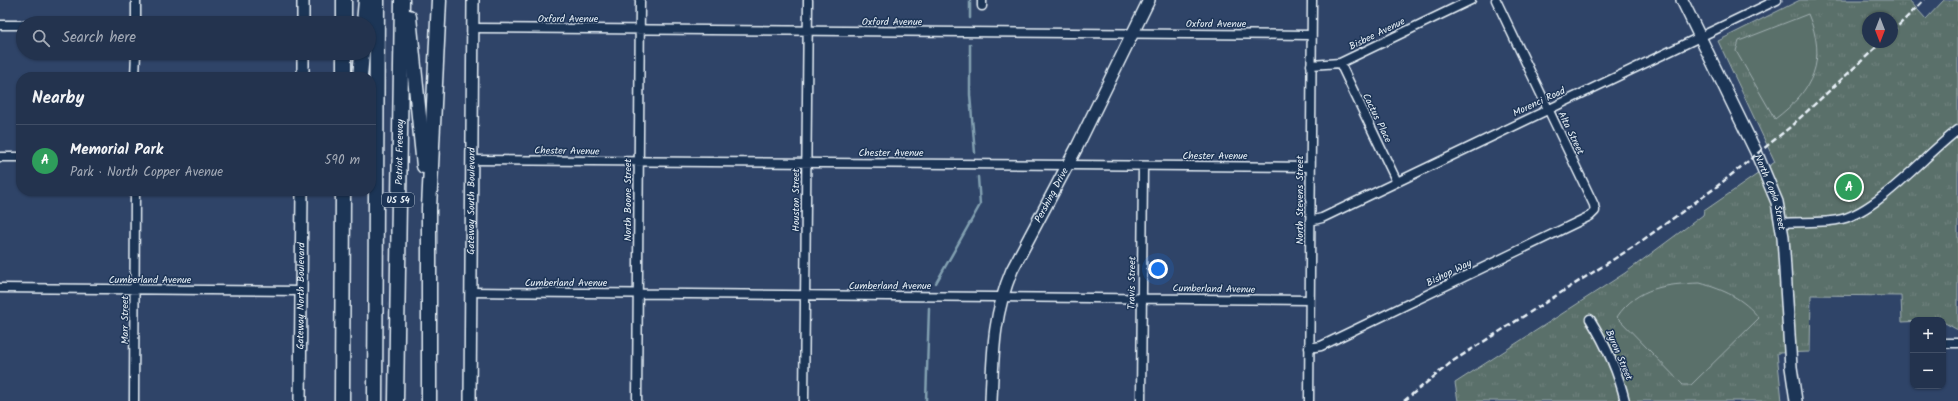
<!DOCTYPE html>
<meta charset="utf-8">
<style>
body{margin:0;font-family:Kalam,sans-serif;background:#2f3f58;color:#f1f3f6}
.controls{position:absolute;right:12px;bottom:12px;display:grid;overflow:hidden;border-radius:8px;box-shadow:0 1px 3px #0004}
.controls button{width:36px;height:36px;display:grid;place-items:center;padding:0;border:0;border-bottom:1px solid #404e66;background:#23334e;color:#f1f3f6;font:20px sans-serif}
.compass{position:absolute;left:1862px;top:12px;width:36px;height:36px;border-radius:50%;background:#23334e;box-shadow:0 1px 3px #0004;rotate:180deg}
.you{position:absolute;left:1158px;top:269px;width:14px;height:14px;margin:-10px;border:3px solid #fff;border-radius:50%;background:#1a73e8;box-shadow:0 0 0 6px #1a73e833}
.badge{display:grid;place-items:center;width:26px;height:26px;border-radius:50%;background:#ffd166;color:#fff;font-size:13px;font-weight:700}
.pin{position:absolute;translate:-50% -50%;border:2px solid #fff;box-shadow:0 1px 4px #0006}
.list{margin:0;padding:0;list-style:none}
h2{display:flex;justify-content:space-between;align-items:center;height:52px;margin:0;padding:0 16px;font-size:17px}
h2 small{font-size:13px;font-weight:400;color:#a3aab6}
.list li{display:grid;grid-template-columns:26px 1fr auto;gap:12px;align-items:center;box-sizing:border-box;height:72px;padding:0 16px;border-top:1px solid #404e66}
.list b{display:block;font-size:15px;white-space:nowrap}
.list p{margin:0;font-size:13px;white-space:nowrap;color:#a3aab6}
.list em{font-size:13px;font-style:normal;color:#a3aab6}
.icon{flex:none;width:22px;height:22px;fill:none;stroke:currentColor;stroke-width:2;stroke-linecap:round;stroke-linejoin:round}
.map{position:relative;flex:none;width:1958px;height:401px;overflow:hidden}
.search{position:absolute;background:#23334e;box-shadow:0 1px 3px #0004;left:16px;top:16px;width:360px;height:44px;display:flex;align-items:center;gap:10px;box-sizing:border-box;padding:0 14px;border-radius:22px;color:#a3aab6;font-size:15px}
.panel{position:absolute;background:#23334e;box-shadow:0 1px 3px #0004;left:16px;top:72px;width:360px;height:124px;border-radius:16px}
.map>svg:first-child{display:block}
</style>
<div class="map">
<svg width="1958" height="401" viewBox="0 0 1958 401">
<defs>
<pattern id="grass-tufts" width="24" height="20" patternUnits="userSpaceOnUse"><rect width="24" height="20" fill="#5a6f6a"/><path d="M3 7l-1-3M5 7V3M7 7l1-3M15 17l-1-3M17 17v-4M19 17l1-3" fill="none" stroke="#728480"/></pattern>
</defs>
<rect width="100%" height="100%" fill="#2f4468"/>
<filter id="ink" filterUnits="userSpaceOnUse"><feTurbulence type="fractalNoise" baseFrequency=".025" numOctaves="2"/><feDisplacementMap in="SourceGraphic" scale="8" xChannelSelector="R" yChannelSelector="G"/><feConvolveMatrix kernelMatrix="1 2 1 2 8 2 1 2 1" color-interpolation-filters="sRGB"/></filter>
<g filter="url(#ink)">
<path fill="url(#grass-tufts)" stroke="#a1b0b1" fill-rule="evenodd" d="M1800 0H1909L1926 19 1944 0H1958V330L1943 322V320L1902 322 1901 296 1811 295 1810 352 1777 353 1782 401H1458L1455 383 1625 273 1703 215 1704 211 1775 162 1718 41ZM1868 18H1892V42H1868Z"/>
<path fill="#5a6f6a" stroke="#a1b0b1" d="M1808 14C1828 61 1813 90 1775 119L1736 51 1739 41Z
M1700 283C1724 290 1743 298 1759 318L1691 385H1683L1617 317C1637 287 1667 284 1700 283Z"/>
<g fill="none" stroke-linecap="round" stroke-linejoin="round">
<path stroke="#82a0b1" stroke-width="2.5" d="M970 18V0
M970 44V95L975 153
M936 283 980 205 978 177
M926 401 929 308"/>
<defs>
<path id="street" d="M982 0V6
M136 23V0
M0 25H23
M473 28 1311 35
M1340 63 1397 182
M1311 65 1340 63 1471 0
M135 77 136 53
M0 157H21
M471 160 1310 167
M1310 221 1322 218 1777 0
M1781 223C1801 221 1823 224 1842 219 1880 209 1926 154 1958 130
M0 288 301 291
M470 292 1309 300
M1590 319C1606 345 1618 371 1625 401
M1943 343H1958
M1309 348 1321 346 1590 216 1595 211 1594 205 1496 0
M134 401 135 191
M637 401 640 0
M804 401 808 0
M1141 401 1143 166
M1309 401 1312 0"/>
<g id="secondary">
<path id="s1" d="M1682 0 1756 152 1777 202 1783 237 1791 367 1796 401"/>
<path d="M303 23V0"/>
<path d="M303 77V53"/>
<path id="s2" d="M300 401 302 191"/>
<path id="s3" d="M470 401 473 0"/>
<path id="s4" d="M991 401C993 353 993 315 1012 270L1076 149 1149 0"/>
</g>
<g id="highway">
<path d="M409 17 424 166"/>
<path d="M344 23V0"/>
<path d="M364 23 366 0"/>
<path d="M344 77V53"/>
<path d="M360 77 362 53"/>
<path d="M342 401 343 191"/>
<path d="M375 401 377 0"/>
<path id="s5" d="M396 401 402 0"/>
<path d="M429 401V208L439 0"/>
</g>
</defs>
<use href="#street" stroke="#e8f1f8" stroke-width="11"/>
<use href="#secondary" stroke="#e8f1f8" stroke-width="14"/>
<use href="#highway" stroke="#e8f1f8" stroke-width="17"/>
<use href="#street" stroke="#1d3557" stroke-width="8"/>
<use href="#secondary" stroke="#1d3557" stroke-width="11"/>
<use href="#highway" stroke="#1d3557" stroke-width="14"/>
<path stroke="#e8f1f8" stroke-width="2.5" stroke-dasharray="6 3" stroke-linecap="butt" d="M1892 32 1924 0
M1404 401 1453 361 1633 247 1715 188 1789 128 1882 42"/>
</g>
</g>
<g text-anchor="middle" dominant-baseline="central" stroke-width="3" stroke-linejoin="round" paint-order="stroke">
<rect fill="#1d3557" stroke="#abb9c8" stroke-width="1" x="382" y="193" width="32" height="14" rx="3"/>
<g font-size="9" font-weight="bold" fill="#e8f1f8">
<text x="398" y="200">US 54</text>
</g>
<g font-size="10" fill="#e8f1f8" stroke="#1d3557">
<text x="568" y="19">Oxford Avenue</text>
<text x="892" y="22">Oxford Avenue</text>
<text x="1216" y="24">Oxford Avenue</text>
<text transform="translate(1377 34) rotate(-26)">Bisbee Avenue</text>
<text transform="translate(1539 102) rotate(-25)">Morenci Road</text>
<text transform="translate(1377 118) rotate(64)">Cactus Place</text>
<text transform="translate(1571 133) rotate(64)">Alta Street</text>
<text transform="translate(567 151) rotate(1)">Chester Avenue</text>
<text stroke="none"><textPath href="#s5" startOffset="249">Patriot Freeway</textPath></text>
<text x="891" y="153">Chester Avenue</text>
<text x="1215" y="156">Chester Avenue</text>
<text stroke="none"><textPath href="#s1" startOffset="212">North Copia Street</textPath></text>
<text stroke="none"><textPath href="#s4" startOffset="218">Pershing Drive</textPath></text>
<text transform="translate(628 200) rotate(-90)">North Boone Street</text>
<text transform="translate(796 200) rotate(-90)">Houston Street</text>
<text transform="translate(1300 200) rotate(-90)">North Stevens Street</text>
<text stroke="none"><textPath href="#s3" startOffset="200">Gateway South Boulevard</textPath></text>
<text transform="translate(1449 273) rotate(-26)">Bishop Way</text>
<text x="150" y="280">Cumberland Avenue</text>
<text x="566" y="283">Cumberland Avenue</text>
<text transform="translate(1132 283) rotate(-89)">Travis Street</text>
<text x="890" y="286">Cumberland Avenue</text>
<text transform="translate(1214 289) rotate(1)">Cumberland Avenue</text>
<text stroke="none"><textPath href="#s2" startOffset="105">Gateway North Boulevard</textPath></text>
<text transform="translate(125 320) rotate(-90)">Marr Street</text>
<text transform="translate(1619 355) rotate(67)">Byron Street</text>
</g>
</g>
</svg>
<div class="controls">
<button>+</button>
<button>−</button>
</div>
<svg class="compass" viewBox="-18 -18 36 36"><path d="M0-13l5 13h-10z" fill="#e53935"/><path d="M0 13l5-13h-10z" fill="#a3aab6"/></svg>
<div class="you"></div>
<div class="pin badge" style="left:1849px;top:187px;background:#2e9e5b">A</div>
<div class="search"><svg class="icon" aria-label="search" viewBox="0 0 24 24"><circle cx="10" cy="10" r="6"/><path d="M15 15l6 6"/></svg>Search here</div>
<section class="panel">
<h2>Nearby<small></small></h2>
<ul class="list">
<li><span class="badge" style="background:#2e9e5b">A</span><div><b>Memorial Park</b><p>Park · North Copper Avenue</p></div><em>590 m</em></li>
</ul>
</section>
</div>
